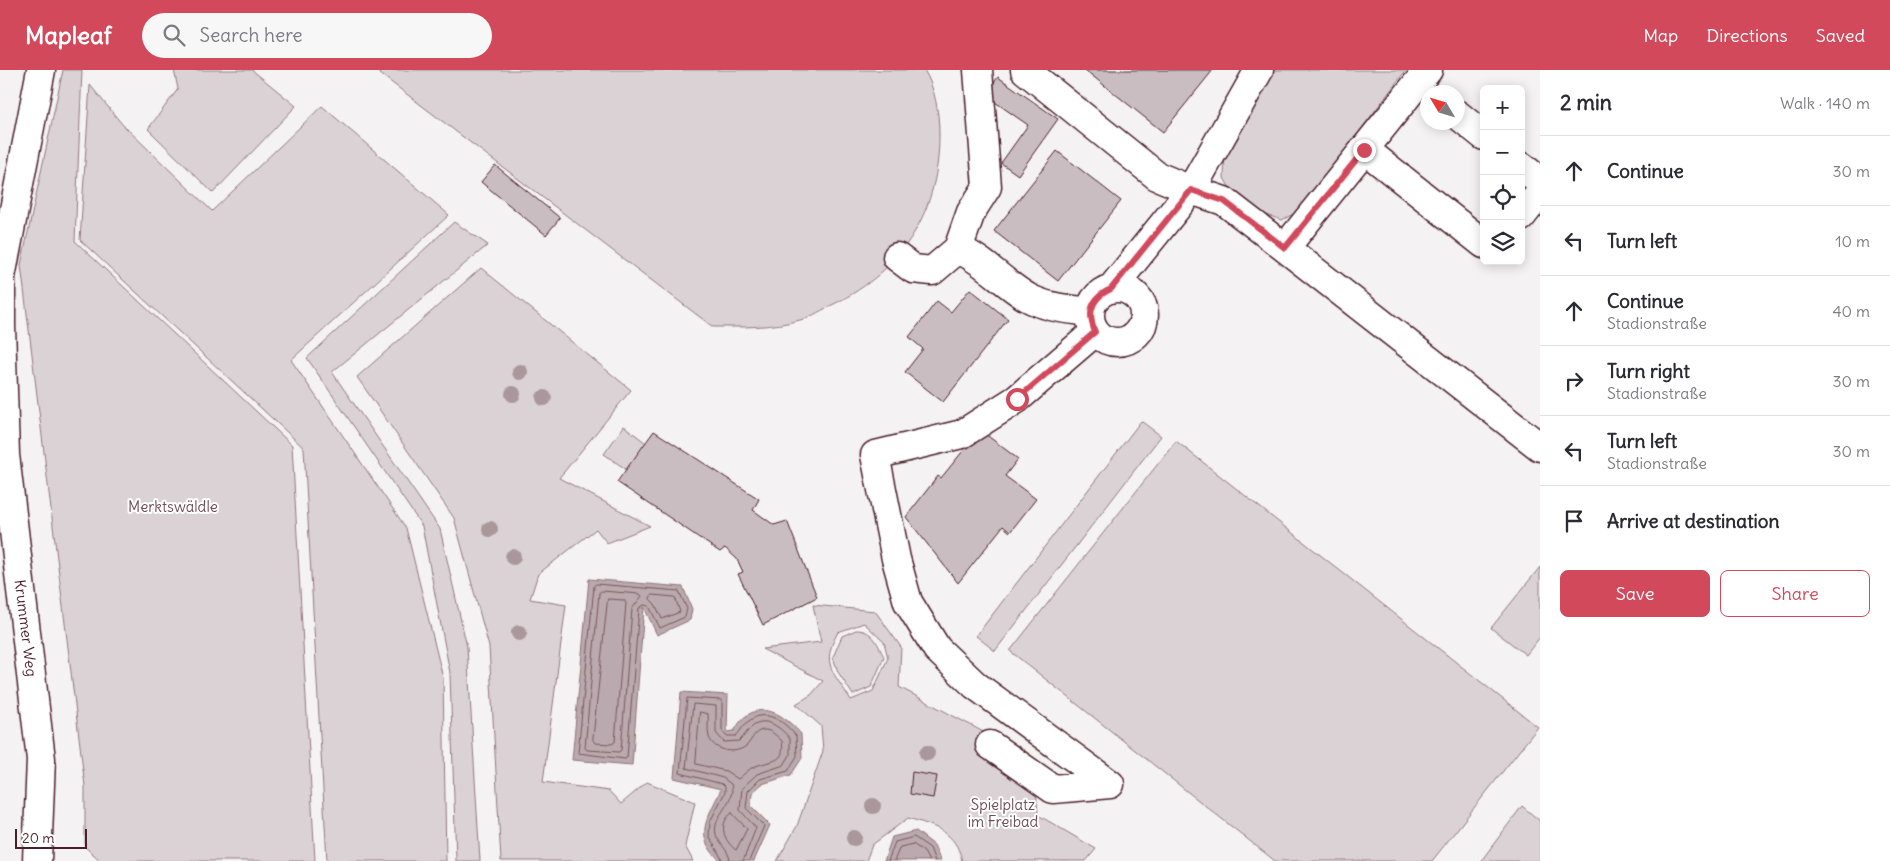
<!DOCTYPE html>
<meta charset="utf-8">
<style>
body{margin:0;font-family:Delius,sans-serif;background:#f7f7f7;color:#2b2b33}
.controls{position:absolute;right:15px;top:15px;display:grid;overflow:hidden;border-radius:8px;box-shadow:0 2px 12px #0003}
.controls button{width:45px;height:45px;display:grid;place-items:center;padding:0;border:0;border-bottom:1px solid #e1e1e2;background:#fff;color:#2b2b33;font:25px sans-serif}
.compass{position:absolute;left:1420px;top:15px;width:45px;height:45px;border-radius:50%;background:#fff;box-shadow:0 2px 12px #0003;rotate:308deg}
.scale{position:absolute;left:15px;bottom:12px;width:72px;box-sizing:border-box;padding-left:5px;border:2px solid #4a1f2b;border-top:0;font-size:14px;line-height:18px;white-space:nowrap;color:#4a1f2b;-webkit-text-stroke:4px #fff;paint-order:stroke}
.stop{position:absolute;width:15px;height:15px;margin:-11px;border:4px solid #d1495b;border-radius:50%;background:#fff}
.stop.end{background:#d1495b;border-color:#fff;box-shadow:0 1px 5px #0008}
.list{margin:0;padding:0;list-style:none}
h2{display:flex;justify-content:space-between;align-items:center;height:65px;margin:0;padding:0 20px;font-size:21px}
h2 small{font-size:16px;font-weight:400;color:#7c7c81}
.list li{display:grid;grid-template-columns:32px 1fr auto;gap:15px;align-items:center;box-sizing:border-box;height:70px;padding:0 20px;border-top:1px solid #e1e1e2}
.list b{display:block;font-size:19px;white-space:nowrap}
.list p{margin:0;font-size:16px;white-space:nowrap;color:#7c7c81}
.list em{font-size:16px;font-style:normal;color:#7c7c81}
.actions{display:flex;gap:10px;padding:15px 20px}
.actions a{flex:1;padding:11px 0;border:1px solid #d1495b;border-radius:8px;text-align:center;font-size:18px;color:#d1495b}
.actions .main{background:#d1495b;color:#fff}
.icon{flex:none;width:28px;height:28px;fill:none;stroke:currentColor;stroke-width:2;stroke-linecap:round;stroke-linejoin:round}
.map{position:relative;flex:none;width:1540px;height:791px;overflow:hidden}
header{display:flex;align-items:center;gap:30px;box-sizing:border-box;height:70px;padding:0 25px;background:#d1495b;color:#fff}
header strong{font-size:24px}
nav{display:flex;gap:28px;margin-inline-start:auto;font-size:18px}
.search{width:350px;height:45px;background:#f7f7f7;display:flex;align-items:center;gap:12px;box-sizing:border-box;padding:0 18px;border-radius:28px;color:#7c7c81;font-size:19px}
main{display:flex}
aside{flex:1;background:#fff}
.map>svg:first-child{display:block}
</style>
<header>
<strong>Mapleaf</strong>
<div class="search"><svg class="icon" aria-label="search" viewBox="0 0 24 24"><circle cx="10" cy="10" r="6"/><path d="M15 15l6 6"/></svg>Search here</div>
<nav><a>Map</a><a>Directions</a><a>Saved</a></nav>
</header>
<main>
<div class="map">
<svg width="1540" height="791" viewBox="0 0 1540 791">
<rect width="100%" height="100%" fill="#f4f2f2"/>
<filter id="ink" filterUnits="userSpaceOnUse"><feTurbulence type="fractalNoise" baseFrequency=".02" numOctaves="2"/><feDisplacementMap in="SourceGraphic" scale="10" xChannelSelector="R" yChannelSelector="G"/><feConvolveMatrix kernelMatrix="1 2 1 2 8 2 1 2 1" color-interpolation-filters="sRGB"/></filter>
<g filter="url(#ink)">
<path fill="#dbd2d5" stroke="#927880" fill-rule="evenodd" d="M63 0H82L75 171 292 375 315 791H101L85 777V716L21 195Z
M174 0H252L296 36 213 123 148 59 178 19Z
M375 0H924C935 17 939 43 939 63 940 140 904 199 834 234 823 239 812 247 800 250 771 258 742 257 713 257Z
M1269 0H1406L1299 141 1282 150 1264 144 1231 120 1224 108 1225 82Z
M90 15 122 54 212 141 322 36 449 145 291 290 406 458 443 608 446 791H327L304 378 80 170Z
M454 152 488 175 332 302 440 459 467 577 480 791H456L450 603 422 456 307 288Z
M481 198 631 320 559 408 650 456 607 473 596 459 538 504 530 529 566 535 543 712 609 721 621 734 647 712 695 732 685 776 693 791H501L489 577 454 448 357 307Z
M1141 351 1161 366 995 581 976 566Z
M624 356 646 373 627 400 604 384Z
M1176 371 1538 657 1432 791H1275L1010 581Z
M1540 497V567L1526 585 1491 558Z
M813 535 875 541 901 577 899 617 1034 689 1038 745 1096 779 1086 791H962C956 761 934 756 908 748L872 775 866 791H777L797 756 823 681 821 656 796 634 811 625 823 611 762 579 821 572ZM864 553 884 572 888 588 873 621 851 630C833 601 820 595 838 562Z
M856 560C873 560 877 573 884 587L871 617 853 625 838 602 833 587 842 566Z
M1522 736 1540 751V791H1481Z"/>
<path fill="#baa9ae" stroke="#8d727a" d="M589 509 683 517 692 539 690 550 657 565 644 537 632 695 572 690Z
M681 622 728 625 727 662 734 661C737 657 741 649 746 646 767 631 788 649 801 664L802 688 791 705 762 714 752 723 751 736 770 755 754 791H721C691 766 709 747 721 719L674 708Z
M916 761 934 775 941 791H884L892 767Z"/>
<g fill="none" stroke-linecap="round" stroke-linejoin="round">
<path stroke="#77565f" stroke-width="1" d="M596 514 679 521 687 539 685 547 660 558 649 536 644 535 639 538 627 687 625 689 578 683 594 516Z
M602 521 640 524 642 526 632 539 621 680 619 682 587 680 585 678 599 523Z
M652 525 675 527 680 542 662 549 655 534 650 529Z
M608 529 624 530 626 533 615 672 612 674 595 673 593 670Z
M700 642 708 644C709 651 707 660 709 667 714 681 735 685 746 676 752 671 754 661 763 660 770 659 777 666 782 671 786 695 770 689 754 697 748 699 744 705 738 709L726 701 696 694Z
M732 743 747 759 736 780C724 771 717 754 732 743Z
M723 791 709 766 710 752 725 722V717L722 714 680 703 687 628 722 630V661L726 666H736C740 662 744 654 749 651 766 637 786 653 796 666L797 686 788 701 760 709 748 721 746 738 764 756 749 791
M730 791C729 777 712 771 716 755 719 741 736 729 731 714L723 708 686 698 693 634 716 636V663L724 672 739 671C744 667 747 661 752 656 765 645 782 658 790 669V685L784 695 757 704 742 718 740 740 756 758 743 791
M888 791 895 772 914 767 930 778 935 791
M894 791 900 777 913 774 924 782 929 791"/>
</g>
<path fill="#cabdc1" stroke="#4a1f2b" d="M1085 0H1213L1163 62Z
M998 7 1058 49 1018 105 1001 93 1028 55 985 25Z
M1057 81 1121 131 1058 211 994 161Z
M495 95 560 148 546 165 481 112Z
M970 219 1008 249 943 332 905 302 923 279 909 267 937 231 951 242Z
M980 360 1018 389 1005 406 1036 429 1010 462 1003 456 958 513 906 447 938 406 941 408Z
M654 361 759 429 753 440 774 455 787 451 817 527 763 555 738 504 743 502 737 489 725 478 720 482 617 412Z
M912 702 937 706 933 728 910 724Z"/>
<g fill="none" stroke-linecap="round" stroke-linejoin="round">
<defs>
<path id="minor" d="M1025 0 1157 106 1191 120 1259 0
M1458 45 1484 66
M1364 79 1484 174
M1521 96 1540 111
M1521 147 1540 123
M1285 178 1540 377
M958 179C984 190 1003 213 1027 227 1047 238 1068 239 1090 242
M897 187 913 199 932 201 958 179 971 142 987 117 978 0
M1090 245a27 27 0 1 1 54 0a27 27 0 1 1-54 0Z
M1111 219 1191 120 1224 131 1285 178 1428 0
M990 675 1053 719 1110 714 975 615 937 579 908 532 896 489 875 385 962 364 1017 329 1095 262
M37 791 41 689 5 385 1 256V207L41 0"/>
</defs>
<use href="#minor" stroke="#4a1f2b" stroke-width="31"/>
<use href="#minor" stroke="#fff" stroke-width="28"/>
</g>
<g fill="#aa979c">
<circle cx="520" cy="302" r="8"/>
<circle cx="513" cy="324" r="8"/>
<circle cx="544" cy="328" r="8"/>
<circle cx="490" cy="459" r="8"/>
<circle cx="513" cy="487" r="8"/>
<circle cx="519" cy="563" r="8"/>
<circle cx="927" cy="683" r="8"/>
<circle cx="873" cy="736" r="8"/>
<circle cx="854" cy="768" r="8"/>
</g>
</g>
<g fill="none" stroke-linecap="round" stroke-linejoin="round" filter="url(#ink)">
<path stroke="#d1495b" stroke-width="6" d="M1017 329 1095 262C1087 243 1091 228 1111 219L1191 120 1224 131 1285 178 1364 80"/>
</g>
<g text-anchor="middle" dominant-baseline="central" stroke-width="4" stroke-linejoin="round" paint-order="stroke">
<g font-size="15" fill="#6e4c56" stroke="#fff">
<text x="173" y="436">Merktswäldle</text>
<text x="1003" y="734">Spielplatz<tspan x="1003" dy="17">im Freibad</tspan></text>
</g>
<g font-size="15" fill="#4a1f2b" stroke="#fff">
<text transform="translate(26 558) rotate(83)">Krummer Weg</text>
</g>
</g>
</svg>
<div class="controls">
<button>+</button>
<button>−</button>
<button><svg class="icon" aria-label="locate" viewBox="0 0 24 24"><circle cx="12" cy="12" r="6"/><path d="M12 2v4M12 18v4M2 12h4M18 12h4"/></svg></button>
<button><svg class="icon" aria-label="layers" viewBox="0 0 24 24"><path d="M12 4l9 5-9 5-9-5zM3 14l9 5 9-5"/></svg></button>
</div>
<svg class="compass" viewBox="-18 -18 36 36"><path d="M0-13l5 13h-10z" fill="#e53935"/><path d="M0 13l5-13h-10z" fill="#7c7c81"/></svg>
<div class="scale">20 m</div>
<div class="stop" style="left:1017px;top:329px"></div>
<div class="stop end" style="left:1364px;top:80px"></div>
</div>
<aside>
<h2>2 min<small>Walk · 140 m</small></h2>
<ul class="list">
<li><svg class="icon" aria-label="ahead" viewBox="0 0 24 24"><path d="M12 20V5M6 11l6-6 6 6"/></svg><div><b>Continue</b></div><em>30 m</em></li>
<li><svg class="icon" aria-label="left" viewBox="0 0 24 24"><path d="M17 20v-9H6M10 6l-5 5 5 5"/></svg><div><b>Turn left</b></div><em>10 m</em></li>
<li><svg class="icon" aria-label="ahead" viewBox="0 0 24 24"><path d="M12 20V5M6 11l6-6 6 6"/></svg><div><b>Continue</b><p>Stadionstraße</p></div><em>40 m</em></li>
<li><svg class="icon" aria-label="right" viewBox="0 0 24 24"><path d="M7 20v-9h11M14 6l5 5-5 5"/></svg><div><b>Turn right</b><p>Stadionstraße</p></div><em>30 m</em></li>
<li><svg class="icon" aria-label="left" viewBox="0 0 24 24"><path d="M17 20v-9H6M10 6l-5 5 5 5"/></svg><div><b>Turn left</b><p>Stadionstraße</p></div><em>30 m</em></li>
<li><svg class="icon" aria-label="arrive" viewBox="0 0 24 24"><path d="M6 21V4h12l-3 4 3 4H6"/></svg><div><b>Arrive at destination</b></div></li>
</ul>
<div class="actions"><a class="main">Save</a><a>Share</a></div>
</aside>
</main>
